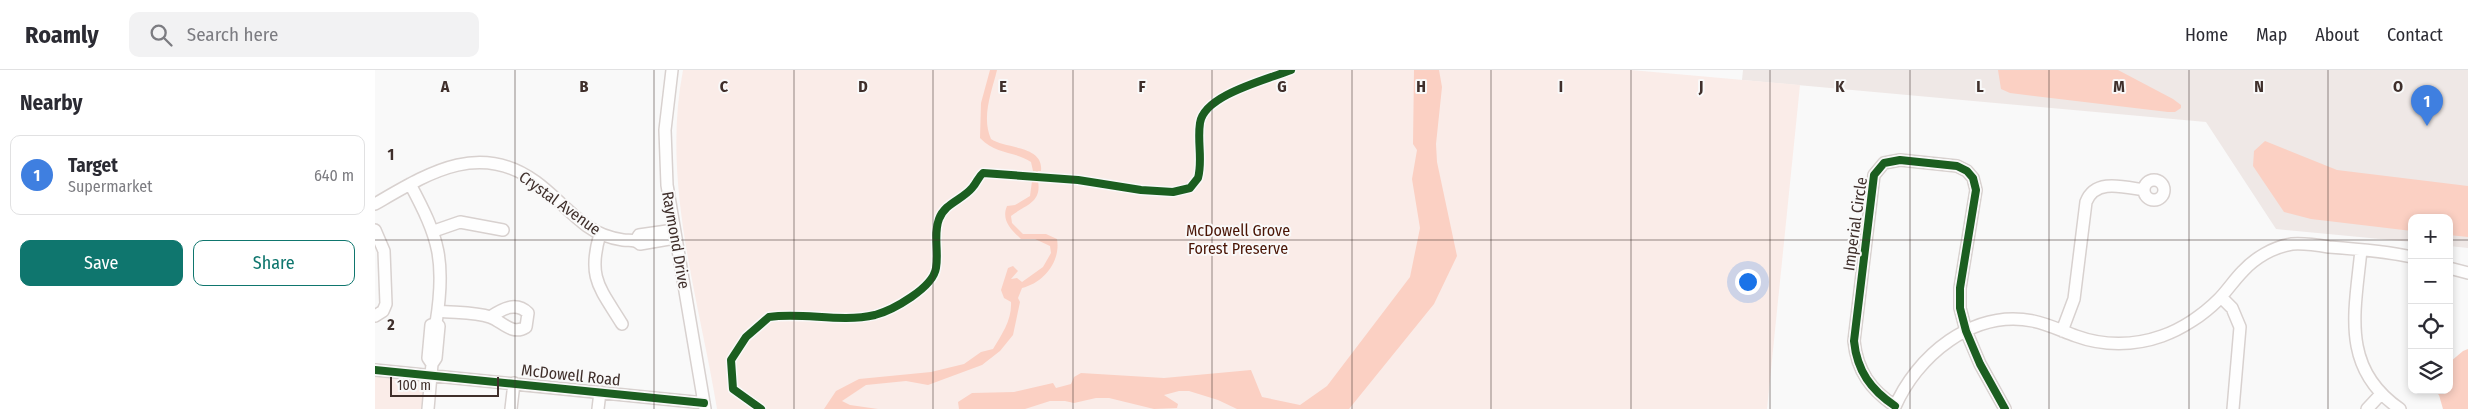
<!DOCTYPE html>
<meta charset="utf-8">
<style>
body{margin:0;font-family:"Fira Sans Condensed",sans-serif;background:#f2f2f3;color:#2b2b33}
.controls{position:absolute;right:15px;bottom:15px;display:grid;overflow:hidden;border-radius:10px;box-shadow:0 2px 8px #0003}
.controls button{width:45px;height:45px;display:grid;place-items:center;padding:0;border:0;border-bottom:1px solid #e1e1e2;background:#fff;color:#2b2b33;font:25px sans-serif}
.scale{position:absolute;left:15px;bottom:12px;width:109px;box-sizing:border-box;padding-left:5px;border:2px solid #3f2f2b;border-top:0;font-size:14px;line-height:18px;white-space:nowrap;color:#3f2f2b;-webkit-text-stroke:4px #f9f9f9;paint-order:stroke}
.you{position:absolute;left:1372px;top:211px;width:18px;height:18px;margin:-12px;border:4px solid #fff;border-radius:50%;background:#1a73e8;box-shadow:0 0 0 8px #1a73e833}
.badge{display:grid;place-items:center;width:32px;height:32px;border-radius:50%;background:#0f766e;color:#fff;font-size:16px;font-weight:700}
.pin{position:absolute;translate:-50% -41px;filter:drop-shadow(0 1px 2px #0008)}
.pin::after{content:'';position:absolute;top:26px;width:18px;height:15px;background:inherit;clip-path:polygon(0 0,100% 0,50% 100%)}
.list{margin:0;padding:0;list-style:none}
h2{display:flex;justify-content:space-between;align-items:center;height:65px;margin:0;padding:0 20px;font-size:21px}
h2 small{font-size:16px;font-weight:400;color:#7c7c81}
.list li{display:grid;grid-template-columns:32px 1fr auto;gap:15px;align-items:center;box-sizing:border-box;height:80px;margin:0 10px 10px;padding:0 10px;border:1px solid #e1e1e2;border-radius:10px}
.list b{display:block;font-size:19px;white-space:nowrap}
.list p{margin:0;font-size:16px;white-space:nowrap;color:#7c7c81}
.list em{font-size:16px;font-style:normal;color:#7c7c81}
.actions{display:flex;gap:10px;padding:15px 20px}
.actions a{flex:1;padding:11px 0;border:1px solid #0f766e;border-radius:10px;text-align:center;font-size:18px;color:#0f766e}
.actions .main{background:#0f766e;color:#fff}
.icon{flex:none;width:28px;height:28px;fill:none;stroke:currentColor;stroke-width:2;stroke-linecap:round;stroke-linejoin:round}
.map{position:relative;flex:none;width:2093px;height:339px;overflow:hidden}
header{display:flex;align-items:center;gap:30px;box-sizing:border-box;height:70px;padding:0 25px;background:#fff;border-bottom:1px solid #e1e1e2}
header strong{font-size:24px}
nav{display:flex;gap:28px;margin-inline-start:auto;font-size:18px}
.search{width:350px;height:45px;background:#f2f2f3;display:flex;align-items:center;gap:12px;box-sizing:border-box;padding:0 18px;border-radius:10px;color:#7c7c81;font-size:19px}
main{display:flex}
aside{flex:1;background:#fff}
.map>svg:first-child{display:block}
</style>
<header>
<strong>Roamly</strong>
<div class="search"><svg class="icon" aria-label="search" viewBox="0 0 24 24"><circle cx="10" cy="10" r="6"/><path d="M15 15l6 6"/></svg>Search here</div>
<nav><a>Home</a><a>Map</a><a>About</a><a>Contact</a></nav>
</header>
<main>
<aside>
<h2>Nearby<small></small></h2>
<ul class="list">
<li><span class="badge" style="background:#3f7fe0">1</span><div><b>Target</b><p>Supermarket</p></div><em>640 m</em></li>
</ul>
<div class="actions"><a class="main">Save</a><a>Share</a></div>
</aside>
<div class="map">
<svg width="2093" height="339" viewBox="0 0 2093 339">
<rect width="100%" height="100%" fill="#f9f9f9"/>
<path fill="#efe8e6" d="M1368 0H2093V178L2074 176V148H2037V172L1901 159 1831 52 1367 10Z"/>
<path fill="#faece8" d="M308 0H1256L1425 15 1392 339H342C324 228 286 113 308 0Z
M0 305 46 310 48 315 47 339H0Z"/>
<path fill="#fbd0c3" d="M615 0H622C617 21 606 47 616 69 630 79 669 75 666 101H658L656 92C637 80 621 85 605 68L606 33Z
M1039 0H1064L1067 17 1061 74 1062 92 1082 186 1059 234 974 339H862L843 330 814 321H804L789 325 803 334 802 338 779 339 734 328H721L699 333 690 331H675L650 339H584L583 332 597 323 639 322 678 313 681 318 696 314 699 307 706 303 789 308 876 300 887 327 925 335 952 316 1035 207 1045 158 1037 109 1042 80 1038 74Z
M1623 0H1743L1798 29 1806 35V38L1800 42H1793L1635 23 1626 19Z
M1890 71 1962 100 2093 116V167L2074 165V148H2037V161L1936 149 1909 142 1878 96 1879 81Z
M657 111H663C667 133 650 135 636 146L637 153 648 164H671L682 169C686 192 668 213 647 218L643 228 645 232 638 265 625 281 607 295 553 315 531 311 491 315 467 331 475 335 503 339H449L461 321 484 309 556 302 589 294 606 282 618 279C627 264 637 250 636 232L629 228 626 220 633 198 638 196 643 201 636 209 642 208 647 212 668 197 676 183 675 176 660 169H646C636 160 626 150 632 136L640 135 655 126Z
M2093 279V339H2068L2064 325 2058 320H2074L2075 292 2088 281Z"/>
<g fill="none" stroke-linecap="round" stroke-linejoin="round">
<path stroke="#fbd0c3" stroke-width="2" d="M660 112 662 100"/>
<defs>
<path id="minor" d="M297 0 290 60 292 115 330 339
M1769 120a10 10 0 1 1 20 0a10 10 0 1 1-20 0Z
M35 114C64 168 71 191 61 253L64 256 61 288 57 294 53 339
M0 134C52 104 104 70 161 112 179 125 194 143 212 156 223 164 235 168 248 170 255 171 260 169 265 174L300 168
M0 160 9 181 11 234 8 241 0 246
M59 161 85 152 128 160
M225 164C212 208 225 218 247 254
M261 170 264 165 299 160
M1986 180C1980 241 1965 298 2025 339
M2074 198 2093 203
M1846 227 1857 238 1865 257 1858 339
M63 241C79 243 100 242 115 247 127 251 137 266 151 257L153 243C141 231 127 239 115 247
M1687 261 1699 229 1711 132C1720 108 1749 117 1769 120
M57 294 53 288 56 255 61 253
M0 300 329 333
M1520 336C1496 320 1482 301 1479 271L1499 105 1509 93 1525 90 1582 96 1592 101 1598 108 1601 120 1585 218V238L1591 261 1605 294 1630 339
M136 339 139 313
M223 339 225 322
M1519 339C1541 286 1598 239 1658 251 1673 254 1687 261 1701 266 1728 276 1759 276 1787 266 1807 259 1828 245 1843 230 1852 221 1859 210 1868 201 1880 188 1898 177 1917 174 1929 173 1942 175 1954 177 1982 179 2010 181 2037 187
M1992 339 2006 324"/>
</defs>
<use href="#minor" stroke="#d8d1cf" stroke-width="14"/>
<use href="#minor" stroke="#fefefe" stroke-width="11"/>
<defs>
<path id="cycleway" d="M0 300 329 333
M1520 336C1496 320 1482 301 1479 271L1499 105 1509 93 1525 90 1582 96 1592 101 1598 108 1601 120 1585 218V238L1591 261 1605 294 1630 339
M386 339 358 319 356 290 371 267 394 247C429 242 465 253 500 245 518 240 558 218 561 198 564 182 558 164 564 149 570 133 587 130 597 118 602 113 603 107 608 103L703 110 766 120 798 122 815 118 823 108C828 90 822 72 825 53 829 25 891 10 916 0"/>
</defs>
<use href="#cycleway" stroke="#f9f9f9" stroke-width="11"/>
<use href="#cycleway" stroke="#1b5e20" stroke-width="8"/>
</g>
<path fill="none" stroke="#3f2f2b" stroke-width="1" stroke-opacity="0.55" d="M140 0V339M279 0V339M419 0V339M558 0V339M698 0V339M837 0V339M977 0V339M1116 0V339M1256 0V339M1395 0V339M1535 0V339M1674 0V339M1814 0V339M1953 0V339M0 170H2037M2074 170H2093"/>
<g text-anchor="middle" dominant-baseline="central" stroke-width="4" stroke-linejoin="round" paint-order="stroke">
<g font-size="16" fill="#3f2f2b" stroke="#f9f9f9">
<text transform="translate(185 133) rotate(36)">Crystal Avenue</text>
<text transform="translate(1480 154) rotate(-82)">Imperial Circle</text>
<text transform="translate(301 170) rotate(80)">Raymond Drive</text>
<text transform="translate(196 305) rotate(6)">McDowell Road</text>
</g>
<g font-size="16" fill="#4a1505" stroke="#f9f9f9">
<text x="863" y="160">McDowell Grove<tspan x="863" dy="18">Forest Preserve</tspan></text>
</g>
</g>
<g font-size="16" text-anchor="middle" font-weight="bold" fill="#3f2f2b" stroke="#f9f9f9" stroke-width="4" stroke-linejoin="round" paint-order="stroke">
<text x="70" y="22">A</text>
<text x="209" y="22">B</text>
<text x="349" y="22">C</text>
<text x="488" y="22">D</text>
<text x="628" y="22">E</text>
<text x="767" y="22">F</text>
<text x="907" y="22">G</text>
<text x="1046" y="22">H</text>
<text x="1186" y="22">I</text>
<text x="1326" y="22">J</text>
<text x="1465" y="22">K</text>
<text x="1605" y="22">L</text>
<text x="1744" y="22">M</text>
<text x="1884" y="22">N</text>
<text x="2023" y="22">O</text>
<text x="16" y="90">1</text>
<text x="16" y="260">2</text>
</g>
</svg>
<div class="controls">
<button>+</button>
<button>−</button>
<button><svg class="icon" aria-label="locate" viewBox="0 0 24 24"><circle cx="12" cy="12" r="6"/><path d="M12 2v4M12 18v4M2 12h4M18 12h4"/></svg></button>
<button><svg class="icon" aria-label="layers" viewBox="0 0 24 24"><path d="M12 4l9 5-9 5-9-5zM3 14l9 5 9-5"/></svg></button>
</div>
<div class="scale">100 m</div>
<div class="you"></div>
<div class="pin badge" style="left:2052px;top:56px;background:#3f7fe0">1</div>
</div>
</main>
